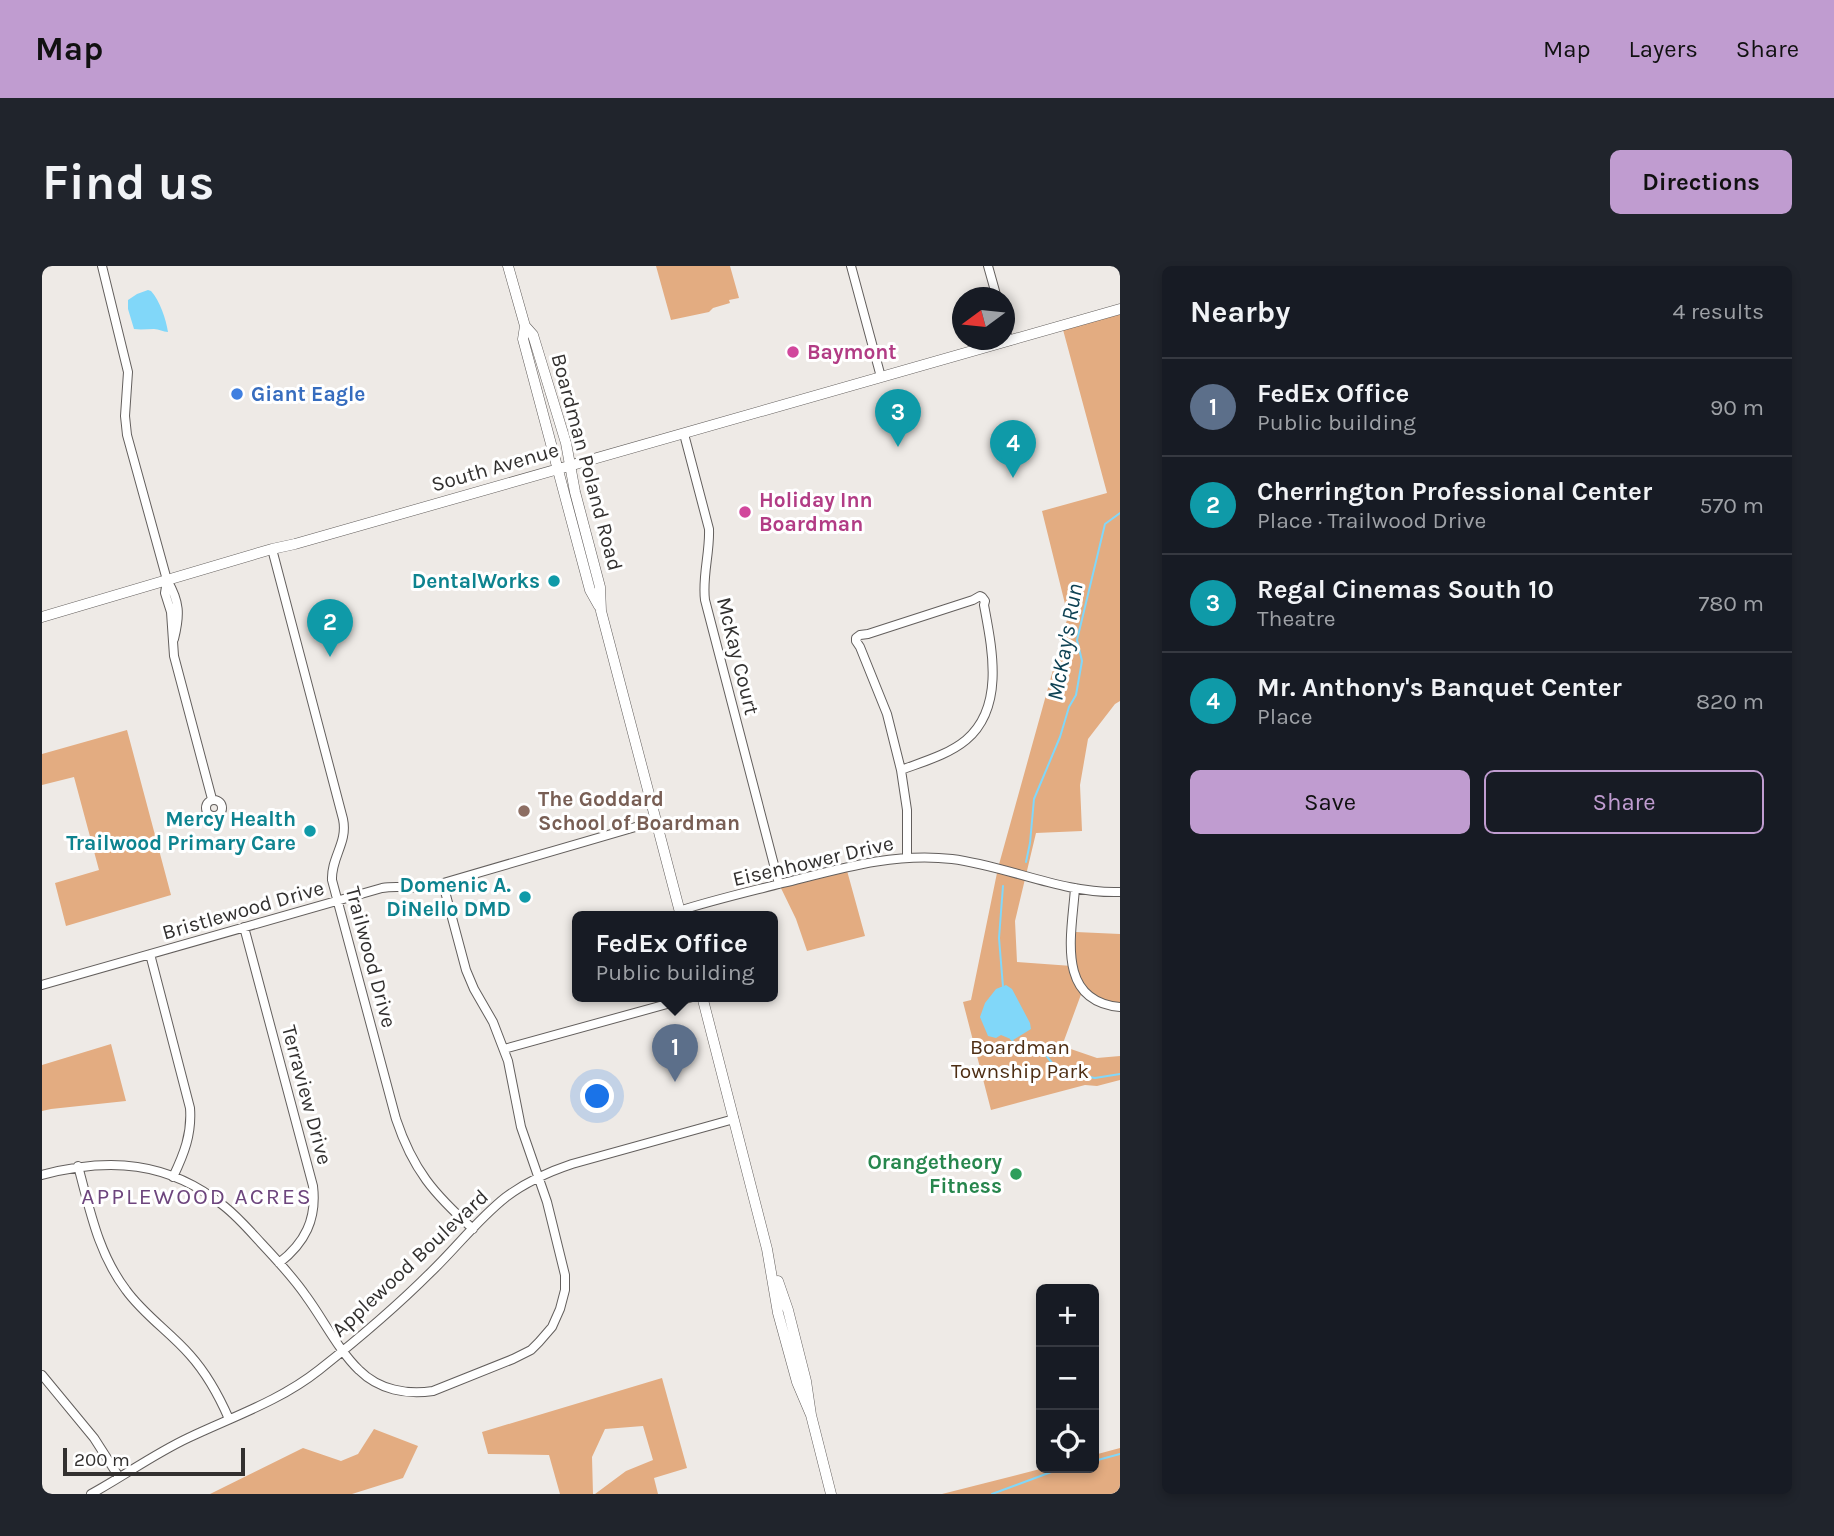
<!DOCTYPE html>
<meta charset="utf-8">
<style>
body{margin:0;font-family:Karla,sans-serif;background:#20242c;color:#f1f3f6}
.controls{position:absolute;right:21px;bottom:21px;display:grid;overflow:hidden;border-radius:10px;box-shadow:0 4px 10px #0003}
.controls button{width:63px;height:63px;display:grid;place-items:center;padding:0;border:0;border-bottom:2px solid #363941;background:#171b24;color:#f1f3f6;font:35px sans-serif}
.compass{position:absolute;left:910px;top:21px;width:63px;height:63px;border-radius:50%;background:#171b24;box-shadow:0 4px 10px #0003;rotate:255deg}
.scale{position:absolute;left:21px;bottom:18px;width:182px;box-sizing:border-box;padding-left:7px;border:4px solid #32302f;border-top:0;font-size:19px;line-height:24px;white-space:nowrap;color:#32302f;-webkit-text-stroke:5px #fff;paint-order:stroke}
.you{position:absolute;left:556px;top:831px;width:24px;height:24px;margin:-18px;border:5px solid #fff;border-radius:50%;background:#1a73e8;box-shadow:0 0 0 10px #1a73e833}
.badge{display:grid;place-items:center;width:46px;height:46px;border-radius:50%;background:#c09cd0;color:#fff;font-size:23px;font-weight:700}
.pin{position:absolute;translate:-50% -58px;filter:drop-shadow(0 2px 4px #0008)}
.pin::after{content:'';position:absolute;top:37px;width:24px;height:21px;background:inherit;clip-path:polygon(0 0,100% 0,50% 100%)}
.popup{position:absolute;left:530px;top:645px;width:206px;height:91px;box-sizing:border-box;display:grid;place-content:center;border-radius:10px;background:#171b24;filter:drop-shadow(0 2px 5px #0005);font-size:23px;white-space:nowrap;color:#9ea1a6}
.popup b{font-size:26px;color:#f1f3f6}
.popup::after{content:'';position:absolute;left:50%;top:100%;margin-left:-14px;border:14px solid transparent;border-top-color:#171b24}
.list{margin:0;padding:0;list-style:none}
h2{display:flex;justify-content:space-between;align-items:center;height:91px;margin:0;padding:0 28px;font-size:30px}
h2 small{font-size:23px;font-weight:400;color:#9ea1a6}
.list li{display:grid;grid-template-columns:46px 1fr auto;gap:21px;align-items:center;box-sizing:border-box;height:98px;padding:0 28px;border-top:2px solid #363941}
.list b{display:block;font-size:26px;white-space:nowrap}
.list p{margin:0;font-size:23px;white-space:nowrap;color:#9ea1a6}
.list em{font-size:23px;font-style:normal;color:#9ea1a6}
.actions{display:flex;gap:14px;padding:21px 28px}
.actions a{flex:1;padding:16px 0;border:2px solid #c09cd0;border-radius:10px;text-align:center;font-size:24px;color:#c09cd0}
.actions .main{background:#c09cd0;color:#111}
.icon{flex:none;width:38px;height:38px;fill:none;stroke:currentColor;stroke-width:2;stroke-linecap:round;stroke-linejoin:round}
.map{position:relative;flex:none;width:1078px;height:1228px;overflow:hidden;border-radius:10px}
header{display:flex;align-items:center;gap:42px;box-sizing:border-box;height:98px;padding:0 35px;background:#c09cd0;color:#111}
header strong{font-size:33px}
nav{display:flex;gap:38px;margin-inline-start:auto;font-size:24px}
.intro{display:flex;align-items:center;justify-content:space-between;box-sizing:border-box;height:168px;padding:0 42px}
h1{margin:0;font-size:49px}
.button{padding:18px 32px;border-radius:10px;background:#c09cd0;color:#111;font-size:24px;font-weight:700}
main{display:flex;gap:42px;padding:0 42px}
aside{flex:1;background:#171b24;border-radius:10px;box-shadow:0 4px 10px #0003}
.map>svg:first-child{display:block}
</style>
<header>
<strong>Map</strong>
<nav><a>Map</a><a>Layers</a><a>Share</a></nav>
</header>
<div class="intro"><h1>Find us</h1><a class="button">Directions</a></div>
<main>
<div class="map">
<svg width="1078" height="1228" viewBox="0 0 1078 1228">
<rect width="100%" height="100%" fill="#eeeae6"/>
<path fill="#e3ac81" d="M614 0H688L697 32 687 34 688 37 671 42 667 46 629 54Z
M1078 43V435L1073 438 1046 473 1038 519 1040 565 994 567 973 655 975 696 1030 700 1041 723 1020 780 1055 792 1078 790V814L1055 820 1043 819 949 844 921 736 929 734 956 602 1026 350 1000 245 1065 227 1020 60Z
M85 464 129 629 24 660 13 617 57 604 32 511 0 519V488Z
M804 601 823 670 765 685 754 653 737 618Z
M1034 666 1078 668V738C1034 731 1030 704 1034 666Z
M69 778 84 835 9 843 0 845V799Z
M620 1112 645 1202 612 1212 616 1228H553L584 1205 611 1194 601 1160 563 1163 550 1191 551 1228H518L507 1189 446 1188 440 1166Z
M332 1163 376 1180 361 1212 310 1228H168L261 1182 299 1195 316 1188Z
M1078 1182V1228H900L1002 1202H1052V1189Z"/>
<path fill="#81d7f9" d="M106 24 109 25C118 35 124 53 126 66 121 66 117 63 112 63 105 63 99 64 92 63L86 43V34L95 28Z
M964 719 970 723 988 757 989 763 971 774 959 769 954 772 946 770 938 751 943 737 954 723Z"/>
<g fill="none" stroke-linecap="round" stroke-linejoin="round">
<path stroke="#81d7f9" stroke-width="2" d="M984 596 988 577 992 533 1018 471 1027 441 1034 429 1040 395 1035 374 1063 258 1078 247
M961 721 957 672 961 620
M969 773C977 784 987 780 998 782L1011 798 1014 808H1033L1053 812 1078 808
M1052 1195 1078 1188
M950 1228 1012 1205 1026 1202"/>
<defs>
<path id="minor" d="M60 0 86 106 83 150 85 169 125 314C138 336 138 349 132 373
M809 0 839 111
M946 0 955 32
M962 60 967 75
M642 168 667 263C668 287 660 310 663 334L737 618
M230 283 301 553C306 577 289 591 290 614L354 853C371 904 392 928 431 963
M125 314 123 327 129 346 132 390 170 533
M938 330 940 331 943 335 942 339C950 382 963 441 924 474 906 489 880 496 859 504L845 448 818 381 814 375V372L818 369 826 368 931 334Z
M859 504 865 544V591
M164 542a8 8 0 1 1 16 0a8 8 0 1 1-16 0Z
M1033 622C1030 667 1013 735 1078 741
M637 645C671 634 706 626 741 617 797 603 852 586 910 593 966 600 1021 628 1078 626
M202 661 271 920C275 953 263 977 237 997
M108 688 148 842C150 868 142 888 131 911
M0 719 340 622C358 619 374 624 391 620L614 555
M462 783 654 730
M36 900C48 944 56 987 84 1024 102 1049 128 1066 148 1089 165 1108 177 1130 187 1153
M0 909C67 891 126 895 182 940 196 951 207 964 219 977 235 994 251 1011 264 1030 281 1053 297 1085 317 1104 337 1124 365 1129 391 1125L471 1093 489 1084 497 1076 510 1061 518 1043 523 1024V1009L505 936 479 861 466 795 451 756 432 723 424 704 401 618
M0 1109 52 1172 77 1211
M49 1228C82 1210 112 1188 146 1172 190 1151 238 1135 277 1104 315 1074 355 1040 389 1006 414 982 436 953 464 931 484 916 506 906 530 898L692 853"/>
<path id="major" d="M466 0 483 60 481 73 548 324 557 340
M483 60 491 69 524 177 533 226 558 321 559 345 639 650
M0 351 230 283 253 278 1078 43
M660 730 725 983 736 1047 755 1116 769 1149
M736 1015 746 1044 764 1115 769 1149 789 1228"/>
</defs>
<use href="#minor" stroke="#635f5d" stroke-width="10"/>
<use href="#major" stroke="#635f5d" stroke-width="11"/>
<use href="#minor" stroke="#fff" stroke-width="8"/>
<use href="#major" stroke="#fff" stroke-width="10"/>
</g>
<g fill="#d1479c" stroke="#fff" stroke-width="2.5">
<circle cx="751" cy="86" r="7"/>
<circle cx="703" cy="246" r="7"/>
</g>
<circle fill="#3f7fe0" stroke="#fff" stroke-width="2.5" cx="195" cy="128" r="7"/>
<g fill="#0f9aa8" stroke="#fff" stroke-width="2.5">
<circle cx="512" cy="315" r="7"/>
<circle cx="268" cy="565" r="7"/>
<circle cx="483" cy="631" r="7"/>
</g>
<circle fill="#8d6e63" stroke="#fff" stroke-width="2.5" cx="482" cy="545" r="7"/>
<circle fill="#2e9e5b" stroke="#fff" stroke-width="2.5" cx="974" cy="908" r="7"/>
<g text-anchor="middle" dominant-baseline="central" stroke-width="6" stroke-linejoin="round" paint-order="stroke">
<g font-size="21" font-weight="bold" fill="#b23c85" stroke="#fff" text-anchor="start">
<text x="765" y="86">Baymont</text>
<text x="717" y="234">Holiday Inn<tspan x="717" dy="24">Boardman</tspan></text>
</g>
<g font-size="21" font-weight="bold" fill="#366cbe" stroke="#fff" text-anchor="start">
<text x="209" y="128">Giant Eagle</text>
</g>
<g font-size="21" fill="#32302f" stroke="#fff">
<text transform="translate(545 196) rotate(75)">Boardman Poland Road</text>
<text transform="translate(453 201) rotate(-16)">South Avenue</text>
<text transform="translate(696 390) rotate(76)">McKay Court</text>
<text transform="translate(771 595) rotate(-13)">Eisenhower Drive</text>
<text transform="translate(201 644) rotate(-16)">Bristlewood Drive</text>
<text transform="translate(329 691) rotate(75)">Trailwood Drive</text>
<text transform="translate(265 829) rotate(75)">Terraview Drive</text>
<text transform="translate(368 997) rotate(-43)">Applewood Boulevard</text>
</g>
<g font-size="21" font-weight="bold" fill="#0d838f" stroke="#fff" text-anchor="end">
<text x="498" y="315">DentalWorks</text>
<text x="254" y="553">Mercy Health<tspan x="254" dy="24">Trailwood Primary Care</tspan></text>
<text x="469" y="619">Domenic A.<tspan x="469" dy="24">DiNello DMD</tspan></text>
</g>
<g font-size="21" font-weight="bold" fill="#785e54" stroke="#fff" text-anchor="start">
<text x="496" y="533">The Goddard<tspan x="496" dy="24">School of Boardman</tspan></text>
</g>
<g font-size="21" fill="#4e2e14" stroke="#fff">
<text x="978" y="781">Boardman<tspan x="978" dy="24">Township Park</tspan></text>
</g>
<g font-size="21" font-weight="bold" fill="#27864d" stroke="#fff" text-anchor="end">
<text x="960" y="896">Orangetheory<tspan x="960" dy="24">Fitness</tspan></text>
</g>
<g font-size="23" font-style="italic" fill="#0e4254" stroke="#fff">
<text transform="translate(1023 376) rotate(-80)">McKay's Run</text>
</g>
<g font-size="23" letter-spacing="2" fill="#6d457d" stroke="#fff">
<text x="155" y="930">APPLEWOOD ACRES</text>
</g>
</g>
</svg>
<div class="controls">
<button>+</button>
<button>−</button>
<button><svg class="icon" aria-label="locate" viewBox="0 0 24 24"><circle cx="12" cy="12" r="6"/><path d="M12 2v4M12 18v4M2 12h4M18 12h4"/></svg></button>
</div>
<svg class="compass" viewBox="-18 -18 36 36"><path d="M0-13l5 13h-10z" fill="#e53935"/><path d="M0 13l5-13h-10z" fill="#9ea1a6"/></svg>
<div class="scale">200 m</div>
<div class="you"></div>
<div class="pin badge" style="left:633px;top:816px;background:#5c6f8a">1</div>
<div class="popup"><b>FedEx Office</b>Public building</div>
<div class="pin badge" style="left:288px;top:391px;background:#0f9aa8">2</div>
<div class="pin badge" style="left:856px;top:181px;background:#0f9aa8">3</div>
<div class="pin badge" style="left:971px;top:212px;background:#0f9aa8">4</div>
</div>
<aside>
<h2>Nearby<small>4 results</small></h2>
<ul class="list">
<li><span class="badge" style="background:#5c6f8a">1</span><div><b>FedEx Office</b><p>Public building</p></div><em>90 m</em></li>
<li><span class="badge" style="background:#0f9aa8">2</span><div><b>Cherrington Professional Center</b><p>Place · Trailwood Drive</p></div><em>570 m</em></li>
<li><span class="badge" style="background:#0f9aa8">3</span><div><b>Regal Cinemas South 10</b><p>Theatre</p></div><em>780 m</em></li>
<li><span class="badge" style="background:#0f9aa8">4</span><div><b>Mr. Anthony's Banquet Center</b><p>Place</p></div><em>820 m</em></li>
</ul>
<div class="actions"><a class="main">Save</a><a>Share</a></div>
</aside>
</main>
